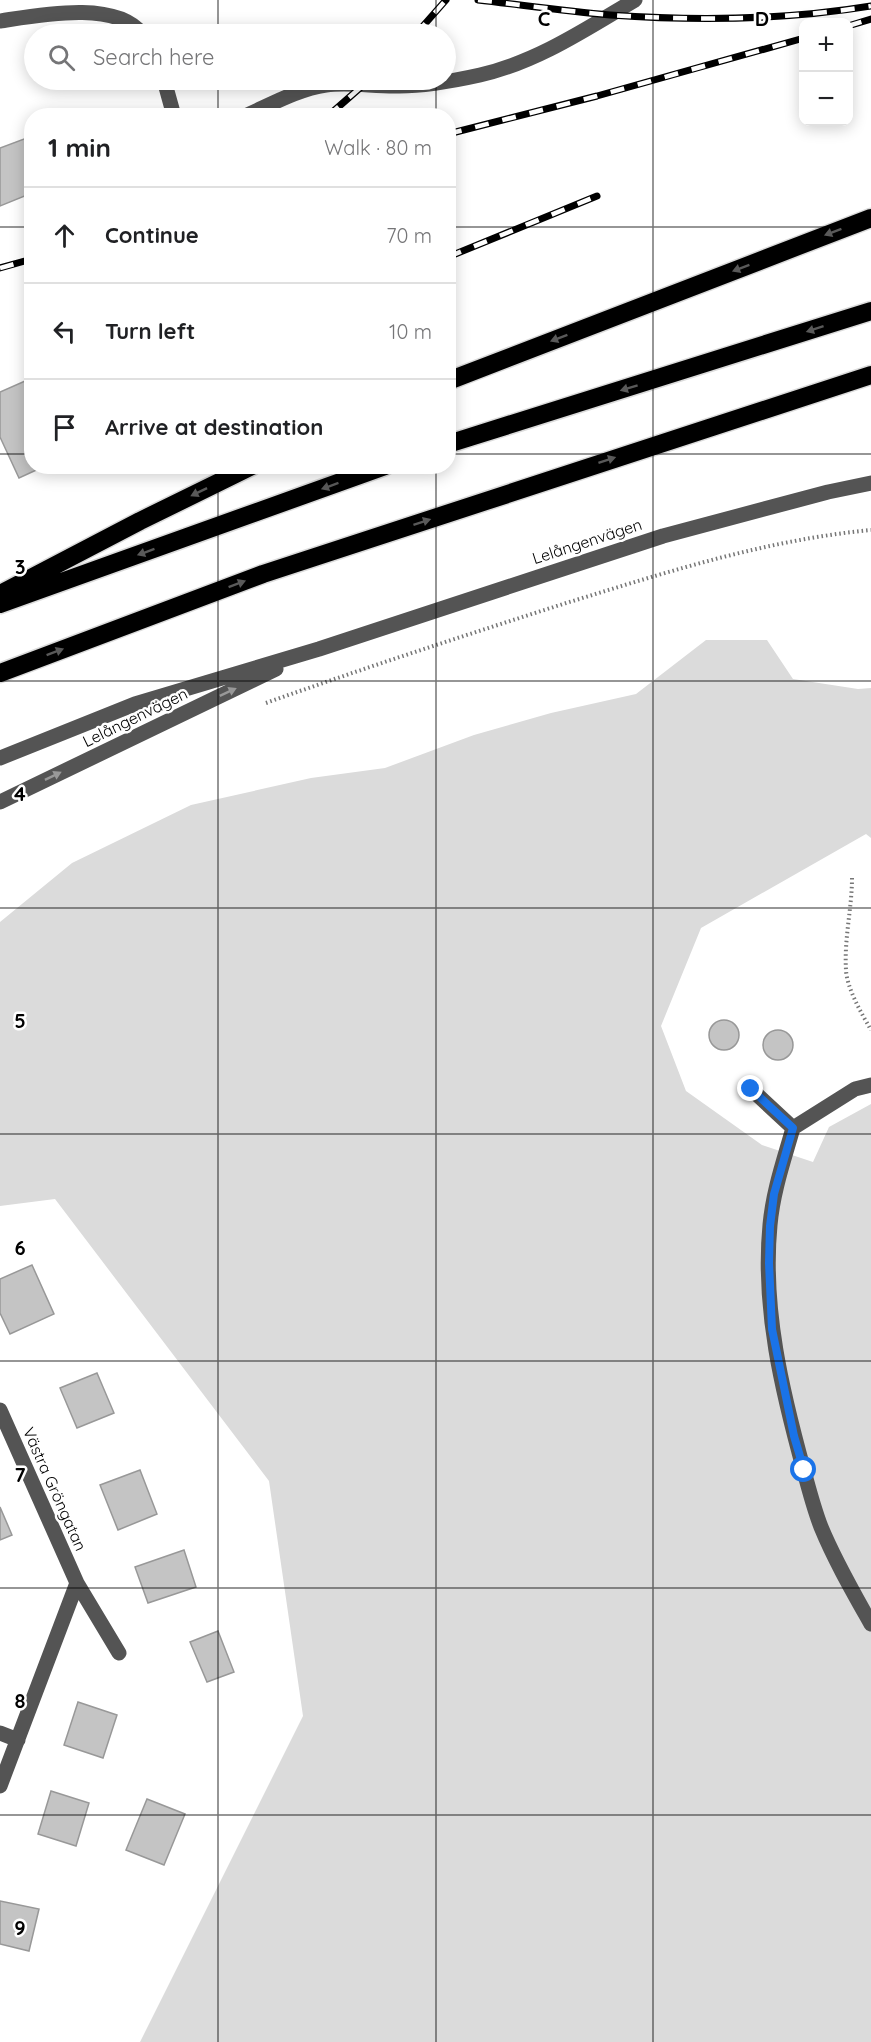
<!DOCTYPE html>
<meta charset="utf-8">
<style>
body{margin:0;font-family:Quicksand,sans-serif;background:#f6f6f6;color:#202124}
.controls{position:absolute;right:18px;top:18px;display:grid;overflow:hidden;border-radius:12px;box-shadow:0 3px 15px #0003}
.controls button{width:54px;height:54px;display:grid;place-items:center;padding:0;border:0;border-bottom:2px solid #e0e0e0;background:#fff;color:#202124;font:30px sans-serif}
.stop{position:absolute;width:18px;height:18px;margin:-14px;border:4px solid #1a73e8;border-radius:50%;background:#fff}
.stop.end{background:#1a73e8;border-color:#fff;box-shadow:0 2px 6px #0008}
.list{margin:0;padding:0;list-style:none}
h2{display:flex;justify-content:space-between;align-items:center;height:78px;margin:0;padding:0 24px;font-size:26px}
h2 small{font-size:20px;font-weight:400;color:#757577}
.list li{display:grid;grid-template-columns:39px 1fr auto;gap:18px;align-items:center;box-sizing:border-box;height:96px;padding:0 24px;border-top:2px solid #e0e0e0}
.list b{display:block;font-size:22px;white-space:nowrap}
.list em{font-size:20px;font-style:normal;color:#757577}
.icon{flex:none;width:33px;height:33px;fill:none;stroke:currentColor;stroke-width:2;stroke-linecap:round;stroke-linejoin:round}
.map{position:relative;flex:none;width:871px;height:2042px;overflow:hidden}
.search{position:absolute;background:#fff;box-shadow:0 3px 15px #0003;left:24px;top:24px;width:432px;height:66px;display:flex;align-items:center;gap:15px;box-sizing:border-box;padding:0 21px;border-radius:33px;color:#757577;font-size:22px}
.panel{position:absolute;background:#fff;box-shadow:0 3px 15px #0003;left:24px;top:108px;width:432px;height:366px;border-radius:24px}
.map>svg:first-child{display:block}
</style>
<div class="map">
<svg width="871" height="2042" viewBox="0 0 871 2042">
<rect width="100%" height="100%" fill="#fff"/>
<path fill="#dbdbdb" d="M706 640H767L793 679 858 689 871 688V838L866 834 701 928 661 1026 686 1091 762 1145 813 1162 829 1127 871 1104V2042H140L303 1716 269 1481 55 1199 0 1206V922L72 863 191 805 311 778 385 768 474 735 551 713 636 694Z"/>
<path fill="#c4c4c4" stroke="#989898" stroke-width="1.5" d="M32 136V193L0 206V148Z
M32 378V466H45L19 478 0 437V392Z
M709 1035a15 15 0 1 1 30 0a15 15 0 1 1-30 0Z
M763 1045a15 15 0 1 1 30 0a15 15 0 1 1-30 0Z
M32 1265 54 1314 10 1334 0 1313V1279Z
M97 1373 114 1413 77 1428 60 1388Z
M140 1470 157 1514 118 1530 100 1485Z
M0 1507 12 1535 0 1540Z
M184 1550 196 1587 148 1603 135 1567Z
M218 1631 234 1672 207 1682 190 1642Z
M78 1702 117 1715 103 1758 64 1745Z
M51 1791 89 1803 76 1846 38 1834Z
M147 1799 185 1814 164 1865 126 1850Z
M0 1901 39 1909 29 1951 0 1944Z"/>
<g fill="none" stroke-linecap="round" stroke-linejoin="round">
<defs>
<path id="highway" d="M448 381 871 218
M448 444 871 311
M2 593 140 521 252 466
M0 604 385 466
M0 673 263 574 871 375"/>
</defs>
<use href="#highway" stroke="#dbdbdb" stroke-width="21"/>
<path stroke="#767676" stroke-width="4" stroke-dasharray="1.5 3" stroke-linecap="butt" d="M266 703C364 668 463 636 563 604 664 573 765 540 871 530
M852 878C852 908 844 939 846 970 847 989 862 1014 871 1030"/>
<path stroke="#545454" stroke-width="15" d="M0 21C40 15 116 0 142 34
M164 80 174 116
M245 116C270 105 298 89 326 85 348 82 371 86 394 86 422 87 453 81 480 75 537 62 586 29 635 0
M0 758 135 704 319 649 663 536 828 492 871 483
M0 802 276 669
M751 1089 793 1128C784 1160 773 1191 770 1225 762 1308 782 1391 804 1471 809 1490 814 1509 821 1527 835 1561 853 1592 871 1624
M793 1128 855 1089 871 1085
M0 1410 77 1583 119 1653
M0 1733 18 1740
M0 1786 77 1583"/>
<use href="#highway" stroke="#000" stroke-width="18"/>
<defs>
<path id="rail" d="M478 0C522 5 566 11 610 15 696 21 786 20 871 6
M848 26 871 19
M416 34 446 0
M328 116 369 80
M448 134 597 96 804 38
M448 257 597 196
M0 268 32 259"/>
</defs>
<use href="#rail" stroke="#000" stroke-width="7"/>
<use href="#rail" stroke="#fff" stroke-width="4.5" stroke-dasharray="14" stroke-linecap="butt"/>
</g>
<defs><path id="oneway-solid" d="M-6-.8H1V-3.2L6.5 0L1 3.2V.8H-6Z" transform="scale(1.5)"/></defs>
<g fill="#595959">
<use href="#oneway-solid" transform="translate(833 232) rotate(159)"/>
<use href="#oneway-solid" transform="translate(741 268) rotate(159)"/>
<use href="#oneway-solid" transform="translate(815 329) rotate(162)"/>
<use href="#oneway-solid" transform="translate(559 338) rotate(159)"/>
<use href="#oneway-solid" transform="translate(629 388) rotate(163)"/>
<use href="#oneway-solid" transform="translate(607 460) rotate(-18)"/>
<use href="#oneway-solid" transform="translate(330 486) rotate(160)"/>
<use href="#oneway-solid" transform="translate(199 492) rotate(154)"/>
<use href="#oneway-solid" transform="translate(422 522) rotate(-18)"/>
<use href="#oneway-solid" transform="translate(146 552) rotate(160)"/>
<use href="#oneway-solid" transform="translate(237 584) rotate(-21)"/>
<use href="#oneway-solid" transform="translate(55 652) rotate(-21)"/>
</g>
<g fill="#989898">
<use href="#oneway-solid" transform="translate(228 692) rotate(-25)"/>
<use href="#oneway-solid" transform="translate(53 776) rotate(-26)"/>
</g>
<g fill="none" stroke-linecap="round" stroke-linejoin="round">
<path stroke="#1a73e8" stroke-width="8" d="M751 1089 793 1128 774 1194 770 1226 769 1263 772 1329 794 1436 804 1470"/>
</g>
<path fill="none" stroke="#000" stroke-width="1.5" stroke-opacity="0.55" d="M218 0V34M436 0V34M653 0V2042M218 80V116M436 80V116M0 227H32M448 227H871M0 454H32M448 454H871M218 466V2042M436 466V2042M0 681H871M0 908H871M0 1134H871M0 1361H871M0 1588H871M0 1815H871"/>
<g text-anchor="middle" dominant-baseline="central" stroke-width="5" stroke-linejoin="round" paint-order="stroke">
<g font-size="16" fill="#000" stroke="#fff">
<text transform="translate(587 541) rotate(-18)">Lelångenvägen</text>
<text transform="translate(135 717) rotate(-26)">Lelångenvägen</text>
<text transform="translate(55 1489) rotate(66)">Västra Gröngatan</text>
</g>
</g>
<g font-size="20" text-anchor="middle" font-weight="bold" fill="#000" stroke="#fff" stroke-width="5" stroke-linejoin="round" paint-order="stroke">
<text x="544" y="26">C</text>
<text x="762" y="26">D</text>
<text x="20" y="574">3</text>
<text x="20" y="801">4</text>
<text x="20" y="1028">5</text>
<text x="20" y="1255">6</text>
<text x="20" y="1482">7</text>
<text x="20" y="1708">8</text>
<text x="20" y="1935">9</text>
</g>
</svg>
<div class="controls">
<button>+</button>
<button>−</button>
</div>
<div class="stop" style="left:804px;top:1470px"></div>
<div class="stop end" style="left:751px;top:1089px"></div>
<div class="search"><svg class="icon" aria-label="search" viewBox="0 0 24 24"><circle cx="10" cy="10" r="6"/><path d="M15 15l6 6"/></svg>Search here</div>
<section class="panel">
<h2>1 min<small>Walk · 80 m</small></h2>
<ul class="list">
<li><svg class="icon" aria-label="ahead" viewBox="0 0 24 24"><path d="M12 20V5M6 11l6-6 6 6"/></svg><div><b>Continue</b></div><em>70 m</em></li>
<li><svg class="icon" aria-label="left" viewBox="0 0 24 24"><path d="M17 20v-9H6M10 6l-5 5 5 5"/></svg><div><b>Turn left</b></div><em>10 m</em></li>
<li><svg class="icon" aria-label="arrive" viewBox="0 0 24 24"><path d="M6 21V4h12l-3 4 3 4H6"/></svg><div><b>Arrive at destination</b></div></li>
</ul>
</section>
</div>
